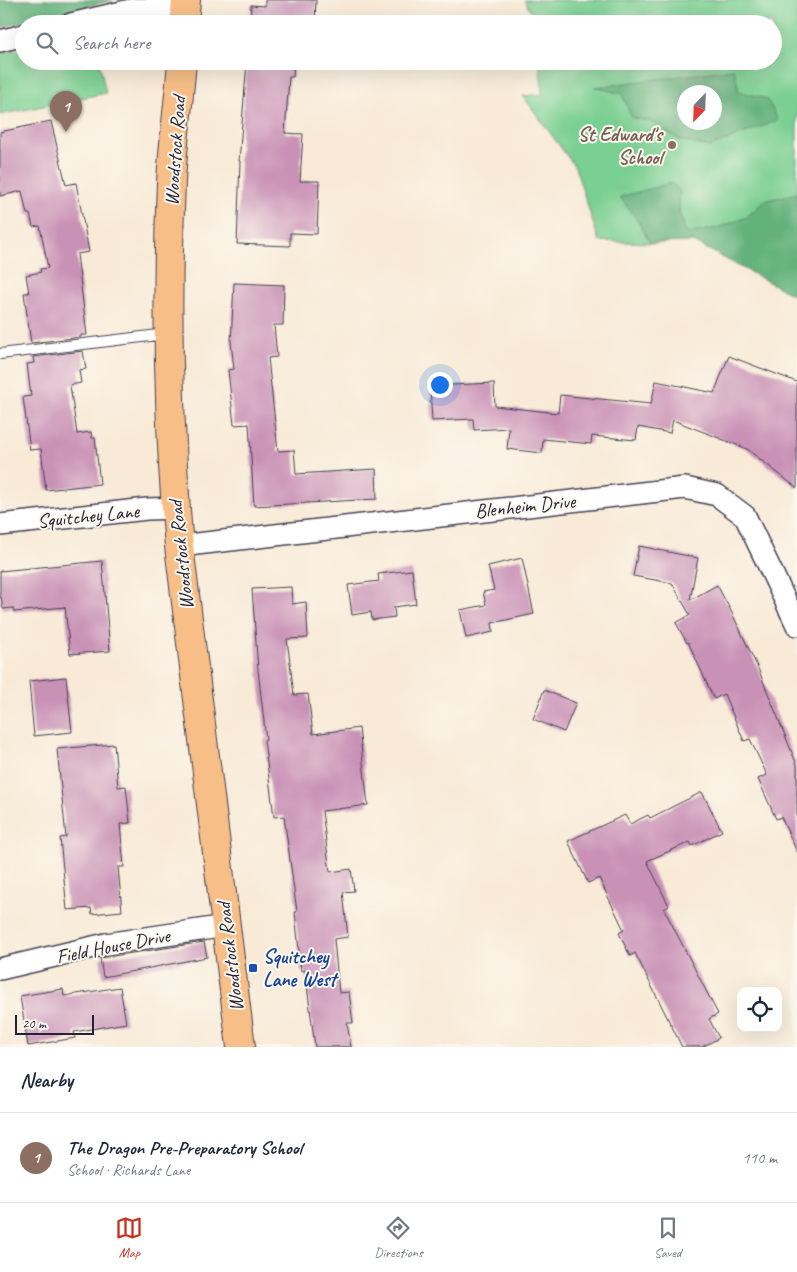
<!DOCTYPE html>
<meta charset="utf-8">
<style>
body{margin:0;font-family:Caveat,sans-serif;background:#f6f6f7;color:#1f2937}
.controls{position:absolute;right:15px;bottom:15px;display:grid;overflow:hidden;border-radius:10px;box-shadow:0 5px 20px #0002}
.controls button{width:45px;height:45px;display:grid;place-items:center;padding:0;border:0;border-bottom:1px solid #e0e1e3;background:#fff;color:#1f2937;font:25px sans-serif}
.compass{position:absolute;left:677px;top:85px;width:45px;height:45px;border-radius:50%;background:#fff;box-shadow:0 5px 20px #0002;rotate:203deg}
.scale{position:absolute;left:15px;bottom:12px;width:79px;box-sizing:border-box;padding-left:5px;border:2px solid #22223b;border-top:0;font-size:14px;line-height:18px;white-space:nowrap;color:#22223b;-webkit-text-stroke:4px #fbf7ec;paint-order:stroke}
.you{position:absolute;left:439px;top:384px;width:18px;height:18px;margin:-12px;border:4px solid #fff;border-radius:50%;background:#1a73e8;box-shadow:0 0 0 8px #1a73e833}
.badge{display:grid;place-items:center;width:32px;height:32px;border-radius:50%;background:#c8321e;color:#fff;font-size:16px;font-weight:700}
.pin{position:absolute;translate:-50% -41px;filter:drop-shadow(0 1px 2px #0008)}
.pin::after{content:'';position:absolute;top:26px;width:18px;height:15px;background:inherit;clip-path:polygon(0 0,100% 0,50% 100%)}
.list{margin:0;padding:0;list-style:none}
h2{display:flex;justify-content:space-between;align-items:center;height:65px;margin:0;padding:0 20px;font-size:21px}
h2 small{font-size:16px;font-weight:400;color:#747a83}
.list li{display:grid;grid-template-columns:32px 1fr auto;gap:15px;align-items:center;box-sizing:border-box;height:90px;padding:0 20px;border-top:1px solid #e0e1e3}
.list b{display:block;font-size:19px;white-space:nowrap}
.list p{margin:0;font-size:16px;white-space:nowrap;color:#747a83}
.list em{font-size:16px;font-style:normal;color:#747a83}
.icon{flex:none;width:28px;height:28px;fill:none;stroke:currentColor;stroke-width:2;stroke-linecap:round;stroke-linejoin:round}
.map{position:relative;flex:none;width:797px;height:1047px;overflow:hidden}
.search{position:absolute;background:#fff;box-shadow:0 5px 20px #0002;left:15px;right:15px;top:15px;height:55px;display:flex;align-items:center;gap:12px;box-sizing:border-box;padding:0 18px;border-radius:28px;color:#747a83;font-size:19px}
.sheet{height:155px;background:#fff}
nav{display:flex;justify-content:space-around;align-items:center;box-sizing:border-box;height:70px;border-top:1px solid #e0e1e3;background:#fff;font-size:14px;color:#747a83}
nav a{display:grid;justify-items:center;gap:2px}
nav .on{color:#c8321e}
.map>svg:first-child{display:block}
</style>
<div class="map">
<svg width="797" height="1047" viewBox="0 0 797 1047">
<rect width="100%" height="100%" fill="#fbf7ec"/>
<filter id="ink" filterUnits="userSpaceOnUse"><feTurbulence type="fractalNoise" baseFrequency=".02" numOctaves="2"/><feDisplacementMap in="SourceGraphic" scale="10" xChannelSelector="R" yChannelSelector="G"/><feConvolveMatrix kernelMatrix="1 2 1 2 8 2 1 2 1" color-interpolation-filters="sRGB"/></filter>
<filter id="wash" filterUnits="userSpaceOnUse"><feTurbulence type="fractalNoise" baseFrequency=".0096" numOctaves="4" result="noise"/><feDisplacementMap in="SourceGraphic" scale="20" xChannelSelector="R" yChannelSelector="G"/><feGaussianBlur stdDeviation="1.12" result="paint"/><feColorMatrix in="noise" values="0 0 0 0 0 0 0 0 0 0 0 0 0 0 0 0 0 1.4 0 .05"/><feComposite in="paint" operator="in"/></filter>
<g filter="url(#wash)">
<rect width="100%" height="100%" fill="#f8ead7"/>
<path fill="#7acf92" stroke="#4e7866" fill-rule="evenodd" d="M524 0H797V297L694 242 650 243 599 241 575 167 523 96 542 94 540 61H773V24H538ZM684 92H714V122H684Z
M24 48V61H99L106 93 0 115V53Z"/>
<path fill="#63b27c" stroke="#426a5c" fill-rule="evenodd" d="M0 0H114L0 28Z
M734 69 739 91 767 99 778 120 710 147 681 141 649 121 632 118 622 94 595 87ZM714 92V122H684V92Z
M671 183 680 191 679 212 687 234 717 228 747 217 764 201 797 193V297L694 242 650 243 638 221 620 197Z"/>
<g id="blocks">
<path fill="#c991b6" d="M265 0H316L315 24H250L251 5 265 6Z
M247 61H294L293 77H289L285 133 303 134 300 181H319L317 234 290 233V246L237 244 240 161H239Z
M51 121 66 185 76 183 89 252 77 254 87 335H81V337L31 343 24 293H29L26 275 41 272 40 269 48 268 40 226 33 227 30 214H27L22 191 0 196V132Z
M234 283 284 285 283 325H274L277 357 268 358 278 451 294 450 296 474 376 469 377 499 254 506 249 424 234 425 228 370 234 369 231 342Z
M83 351 86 369 79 370 81 383 70 385 77 434 91 432 92 438H95L100 484 46 490 41 449 30 450 23 397 31 396 27 364 34 363 33 357Z
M729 356 797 382V488L747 449 673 420 670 433 638 427 636 440 592 436 591 444 543 439 542 453 507 449 509 428 474 430 473 419 432 421 430 386 494 383 495 406 558 413 560 395 651 404 656 381 714 393Z
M639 546 698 558 690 600 717 585 731 611 757 666 797 765V852L781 817 776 819 758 779 767 775 750 739 744 741 724 694 714 699 688 642 687 643 676 623 690 615 672 583 633 576Z
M522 558 534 614 492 623 493 632 466 638 460 610 486 605 483 592 494 590 488 566Z
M102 561 110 651 70 654 65 607 14 612 13 608 3 609 1 597H0V571Z
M412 570 416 604 394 607 395 617 372 620 371 612 352 615 348 585 379 581 378 574Z
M291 587 292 604 306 602 308 638 287 639 294 695 308 694 313 734 359 728 368 805 322 811 330 872 351 869 354 891 343 892 348 937 334 939 339 993 349 992 353 1023H347L351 1047H315L305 970 301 971 295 912H297L284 816 274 817 264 740 266 739 258 670 252 589Z
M66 677 72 732 34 736 29 681Z
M544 690 576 703 564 732 533 719Z
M114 744 118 787 126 786 130 823 120 824 124 867H118L122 911 92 914 91 908 67 910 60 838 66 837 57 749Z
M702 792 722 831 692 846 690 842 647 861 669 906 664 909 718 1014 709 1019 719 1038 702 1047H682L635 953 630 956 619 933 624 930 599 878 588 883 568 841 625 815 630 824 648 815 650 818Z
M204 942 207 957 103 977 100 958Z
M120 987 126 1023 74 1032 75 1038 28 1046 20 996 63 989 64 996Z"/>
</g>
</g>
<g filter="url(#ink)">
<use href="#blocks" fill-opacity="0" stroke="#424052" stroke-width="1"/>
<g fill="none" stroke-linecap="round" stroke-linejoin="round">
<defs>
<path id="service" d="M0 354 167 334"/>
<path id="minor" d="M71 24 135 9 185 10
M0 41 24 35
M0 525 147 509 176 508
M179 546 685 488 717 495 745 516 797 625
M0 969 106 944 226 926"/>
<path id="primary" d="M184 24 186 0
M182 61C179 102 173 142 171 182 166 303 168 425 179 546L241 1047"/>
</defs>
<use href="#service" stroke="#424052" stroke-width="12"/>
<use href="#minor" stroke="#424052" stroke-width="24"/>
<use href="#primary" stroke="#424052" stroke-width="30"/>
<use href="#service" stroke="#fff" stroke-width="10"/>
<use href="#minor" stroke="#fff" stroke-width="21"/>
<use href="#primary" stroke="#f7be87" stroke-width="28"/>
</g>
</g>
<circle fill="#8d6e63" stroke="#fbf7ec" stroke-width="2" cx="672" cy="145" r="5"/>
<rect fill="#1a4fb4" stroke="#fbf7ec" stroke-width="2" x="248" y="963" width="10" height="10" rx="2.5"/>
<g text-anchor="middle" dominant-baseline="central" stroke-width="4" stroke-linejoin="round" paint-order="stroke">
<g font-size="20" font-weight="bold" fill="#785e54" stroke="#fbf7ec" text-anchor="end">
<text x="662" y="134">St Edward's<tspan x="662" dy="23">School</tspan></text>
</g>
<g font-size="20" fill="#22223b" stroke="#fbf7ec">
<text transform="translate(175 151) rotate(-86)">Woodstock Road</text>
<text transform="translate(525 506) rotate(-6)">Blenheim Drive</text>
<text transform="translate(88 516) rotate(-6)">Squitchey Lane</text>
<text transform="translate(181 555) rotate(-96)">Woodstock Road</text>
<text transform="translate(113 946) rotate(-11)">Field House Drive</text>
<text transform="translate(230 957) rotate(-97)">Woodstock Road</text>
</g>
<g font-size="20" font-weight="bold" fill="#164399" stroke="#fbf7ec" text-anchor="start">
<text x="263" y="956">Squitchey<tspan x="263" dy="23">Lane West</tspan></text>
</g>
</g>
</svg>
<div class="controls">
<button><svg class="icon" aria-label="locate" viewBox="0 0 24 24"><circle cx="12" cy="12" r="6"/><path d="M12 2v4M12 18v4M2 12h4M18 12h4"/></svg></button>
</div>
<svg class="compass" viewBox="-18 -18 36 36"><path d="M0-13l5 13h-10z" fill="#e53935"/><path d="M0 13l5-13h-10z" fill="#747a83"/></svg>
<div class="scale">20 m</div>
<div class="you"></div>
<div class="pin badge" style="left:66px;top:132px;background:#8d6e63">1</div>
<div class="search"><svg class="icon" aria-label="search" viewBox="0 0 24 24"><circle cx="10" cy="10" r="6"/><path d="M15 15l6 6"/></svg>Search here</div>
</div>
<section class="sheet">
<h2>Nearby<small></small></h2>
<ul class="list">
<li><span class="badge" style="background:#8d6e63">1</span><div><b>The Dragon Pre-Preparatory School</b><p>School · Richards Lane</p></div><em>110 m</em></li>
</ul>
</section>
<nav>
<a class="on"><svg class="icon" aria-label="map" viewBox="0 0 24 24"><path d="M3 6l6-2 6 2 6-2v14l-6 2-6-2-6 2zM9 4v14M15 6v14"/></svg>Map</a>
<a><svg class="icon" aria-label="directions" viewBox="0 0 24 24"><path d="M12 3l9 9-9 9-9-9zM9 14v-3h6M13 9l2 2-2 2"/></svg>Directions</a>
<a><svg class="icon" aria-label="saved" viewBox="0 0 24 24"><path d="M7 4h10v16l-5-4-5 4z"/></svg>Saved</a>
</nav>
